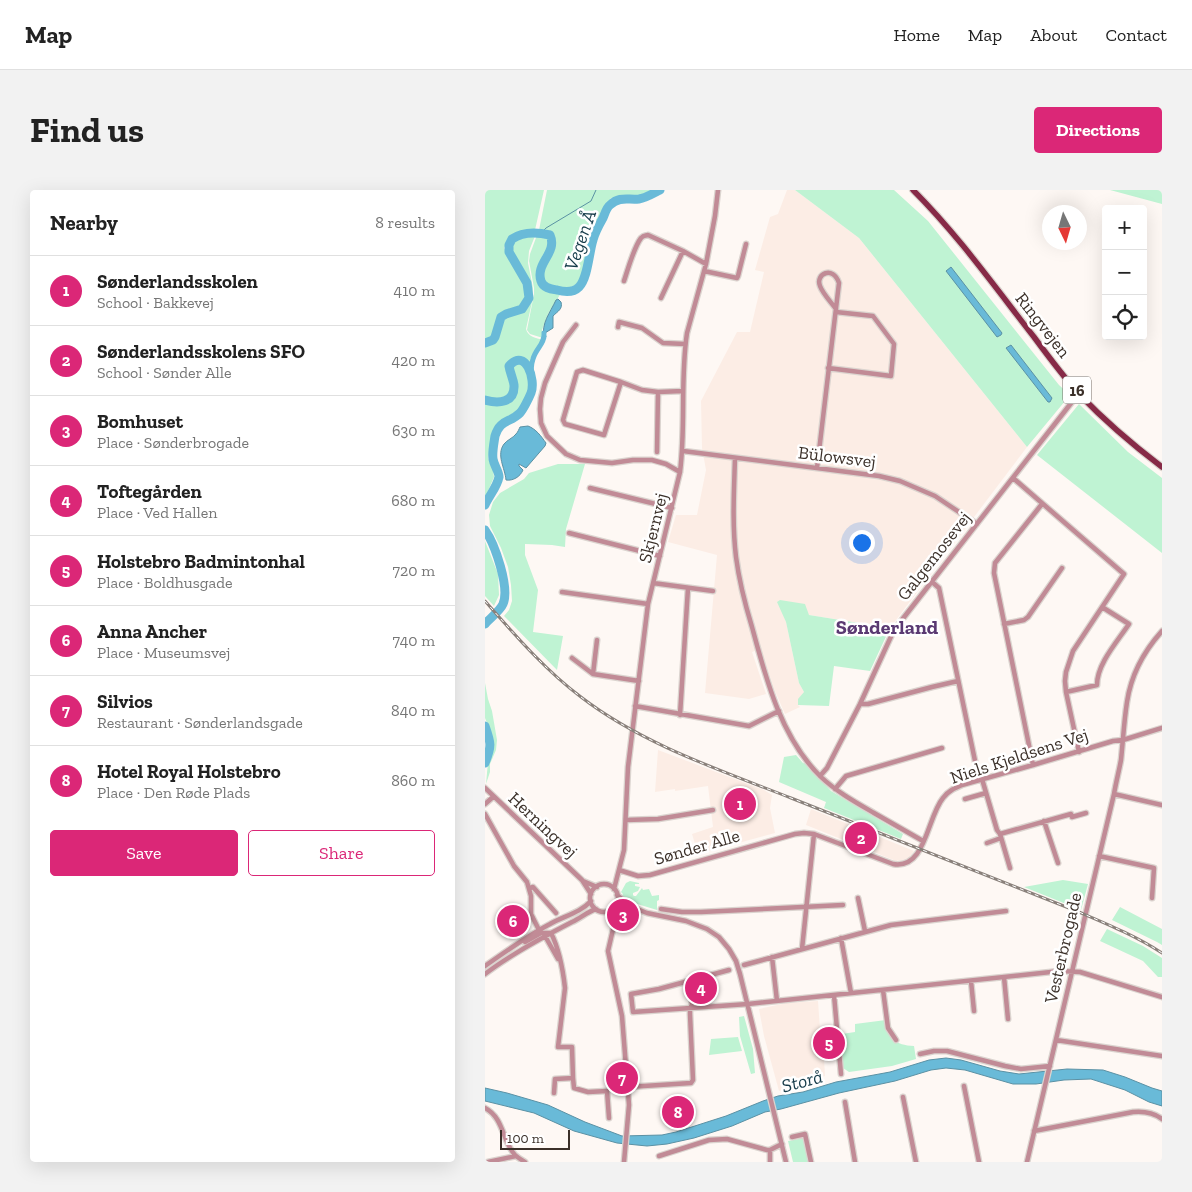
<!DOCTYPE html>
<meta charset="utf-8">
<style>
body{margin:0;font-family:"Zilla Slab",serif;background:#f2f2f2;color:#222}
.controls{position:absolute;right:15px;top:15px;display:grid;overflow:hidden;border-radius:5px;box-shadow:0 5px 20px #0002}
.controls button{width:45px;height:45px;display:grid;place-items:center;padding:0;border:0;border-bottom:1px solid #e0e0e0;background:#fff;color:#222;font:25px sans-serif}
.compass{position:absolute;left:557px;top:15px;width:45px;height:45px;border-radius:50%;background:#fff;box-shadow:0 5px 20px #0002;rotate:175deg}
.scale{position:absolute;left:15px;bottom:12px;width:70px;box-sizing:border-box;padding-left:5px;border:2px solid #3b3029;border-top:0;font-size:14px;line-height:18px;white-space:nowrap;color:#3b3029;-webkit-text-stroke:4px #fff;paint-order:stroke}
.you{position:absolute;left:376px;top:352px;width:18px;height:18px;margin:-12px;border:4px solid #fff;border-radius:50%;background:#1a73e8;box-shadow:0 0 0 8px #1a73e833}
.badge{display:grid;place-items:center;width:32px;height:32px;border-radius:50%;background:#db2777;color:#fff;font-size:16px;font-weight:700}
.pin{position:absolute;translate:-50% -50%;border:2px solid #fff;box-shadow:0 1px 5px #0006}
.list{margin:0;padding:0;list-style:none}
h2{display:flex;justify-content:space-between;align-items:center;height:65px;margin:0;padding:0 20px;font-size:21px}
h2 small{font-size:16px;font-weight:400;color:#767676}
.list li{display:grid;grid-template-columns:32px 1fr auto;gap:15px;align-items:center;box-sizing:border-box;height:70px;padding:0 20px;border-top:1px solid #e0e0e0}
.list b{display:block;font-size:19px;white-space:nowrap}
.list p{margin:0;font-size:16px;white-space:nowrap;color:#767676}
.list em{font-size:16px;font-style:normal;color:#767676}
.actions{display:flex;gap:10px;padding:15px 20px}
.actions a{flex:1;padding:11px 0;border:1px solid #db2777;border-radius:5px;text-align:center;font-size:18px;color:#db2777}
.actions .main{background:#db2777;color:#fff}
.icon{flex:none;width:28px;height:28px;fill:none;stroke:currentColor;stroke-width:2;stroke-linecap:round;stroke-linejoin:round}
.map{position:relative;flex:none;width:677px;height:972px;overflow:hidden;border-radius:5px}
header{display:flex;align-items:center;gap:30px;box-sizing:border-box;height:70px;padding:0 25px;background:#fff;border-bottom:1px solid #e0e0e0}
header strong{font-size:24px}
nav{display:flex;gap:28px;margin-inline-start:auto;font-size:18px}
.intro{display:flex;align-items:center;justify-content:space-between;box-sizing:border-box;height:120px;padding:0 30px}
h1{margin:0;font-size:35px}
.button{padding:12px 22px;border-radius:5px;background:#db2777;color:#fff;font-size:18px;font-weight:700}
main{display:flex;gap:30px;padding:0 30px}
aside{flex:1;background:#fff;border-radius:5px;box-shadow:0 5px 20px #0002}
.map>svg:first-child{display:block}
</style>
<header>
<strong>Map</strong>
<nav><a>Home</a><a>Map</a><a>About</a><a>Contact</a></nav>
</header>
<div class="intro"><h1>Find us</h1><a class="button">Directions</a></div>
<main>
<aside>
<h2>Nearby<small>8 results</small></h2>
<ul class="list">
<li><span class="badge">1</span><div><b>Sønderlandsskolen</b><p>School · Bakkevej</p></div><em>410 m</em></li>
<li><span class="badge">2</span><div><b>Sønderlandsskolens SFO</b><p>School · Sønder Alle</p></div><em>420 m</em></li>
<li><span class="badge">3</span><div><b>Bomhuset</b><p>Place · Sønderbrogade</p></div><em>630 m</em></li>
<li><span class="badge">4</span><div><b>Toftegården</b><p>Place · Ved Hallen</p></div><em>680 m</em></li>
<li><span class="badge">5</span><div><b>Holstebro Badmintonhal</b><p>Place · Boldhusgade</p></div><em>720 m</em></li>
<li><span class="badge">6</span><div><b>Anna Ancher</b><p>Place · Museumsvej</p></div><em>740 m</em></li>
<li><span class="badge">7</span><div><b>Silvios</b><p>Restaurant · Sønderlandsgade</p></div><em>840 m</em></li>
<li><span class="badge">8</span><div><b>Hotel Royal Holstebro</b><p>Place · Den Røde Plads</p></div><em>860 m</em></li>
</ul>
<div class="actions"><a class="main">Save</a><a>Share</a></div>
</aside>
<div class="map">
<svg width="677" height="972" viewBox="0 0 677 972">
<rect width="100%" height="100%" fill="#fef8f4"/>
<path fill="#fcede5" d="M302 0H310L374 48 542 257 405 438 324 425 293 411 301 432 314 493 319 502 313 515 315 517 300 524 289 499 276 459 267 462 281 504 264 509 220 503 232 365 183 352 191 325H212L221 280 217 258 216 211 252 142H265L279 82 270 80 285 27 293 24Z
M173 560 279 600 287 605 285 618 290 643 213 664 207 644 228 637 223 596 190 601V599L170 602Z
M326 619 429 661 423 669 411 671 321 635Z
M333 811 337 868H339L340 886 294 901 279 846 274 819 302 813Z"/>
<path fill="#bff3d3" d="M0 0H59L50 40C32 42 28 41 19 58 22 63 24 68 26 72 33 84 50 102 37 114 32 120 22 120 17 125 12 130 11 140 8 146L0 150Z
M62 0H172L153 6 126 8C118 20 112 34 107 47 102 60 102 87 90 95 81 101 70 97 60 95L57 82 67 61 69 48 66 41 54 40Z
M310 0H409L443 31 574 195 585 205 542 257 374 48Z
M625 0H677V14Z
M52 45 63 46 64 49 61 66 53 77 52 84 55 97 61 100 76 103 63 124 57 140 59 148H58L45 144 42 140 49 104V98L44 71 45 64Z
M50 46 44 61 43 73 48 98 47 112 41 139C43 147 51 148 58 150L56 155 55 154 48 163V165L47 168 46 178C40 167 37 167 25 170 16 184 33 191 26 203 25 205 22 207 20 209H6L0 206V156C20 149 10 143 19 130 24 121 38 126 44 114 46 110 46 106 46 102 46 81 19 70 30 49L35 47Z
M32 174H37L40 176 44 187V200L34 220 15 231 11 235 3 268 8 280 9 287 0 308V212C4 213 8 215 12 215 21 215 31 208 31 198 32 192 29 185 28 178Z
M594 214 643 262 677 288V363L552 265Z
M73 274H100L81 339 80 357 67 355 40 354V365L53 400 48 442 78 446 72 480 19 426 24 420 27 411 26 395 23 377 16 358 5 336 4 325 8 312 15 303 39 289 44 283Z
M0 351 13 384 14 405 9 416 0 406Z
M295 410 320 414 324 425 405 438 385 481 349 476 344 516 313 515V509L319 502 314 493 301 432 292 412Z
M0 493 3 509 7 521 12 550 11 560 5 574V582L1 594 3 572 8 560V548L0 528Z
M311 565 318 573 322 574 346 601 418 644 416 649 339 618 341 612 294 592 299 567Z
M578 690 603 694 596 720 539 697Z
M145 691 154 693V694H150V696L155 697 153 701 148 703V705L149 706H151L157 698 158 700 164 699 167 706 174 705V710L172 711V720L149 713 137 706 138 704 136 702 141 693Z
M635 717 677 739V755L672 752 627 730Z
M622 739 658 756 677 768V787H673L658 771 615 751Z
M259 826 268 859 270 883 266 884 255 846 254 827Z
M401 830C403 849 410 855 429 856L431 869 407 876 364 882 358 878 357 844 370 842V834Z
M253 847 257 861 224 865 226 849Z
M319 948 324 972H308L303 951Z"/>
<path fill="#69bad8" stroke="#5b91a4" d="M466 77 517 143 516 145 512 147 461 81Z
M73 109 76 112C78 119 73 121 68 126V138L60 143 61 147 59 148C56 133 65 123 71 110Z
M526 155 567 208 565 212H563L521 158Z
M43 236C51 239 56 246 61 253L60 256 41 278 34 274V276L38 280C35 287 28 291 21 290 20 278 11 265 19 254 22 250 28 248 31 244 33 242 34 239 35 237Z
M461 868 476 870 515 881 534 884 582 879 618 880 640 887 667 898 677 901V916L664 912 640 900 606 889 579 890 551 894H528L480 880 461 878 446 880 410 891 354 903 296 919 280 922 247 936 209 948 182 954 162 956 132 953 89 941 49 923 0 911V898L22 903 63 915 100 932 137 946 177 945 191 942 241 926 278 911 293 906 318 902 351 892 405 882 444 870Z"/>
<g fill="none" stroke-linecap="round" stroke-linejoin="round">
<path stroke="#5b91a4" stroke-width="1" d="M56 43 61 38 106 11 111 0"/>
<path stroke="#69bad8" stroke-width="5" d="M47 189C46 183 46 175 48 169 51 158 60 154 59 143"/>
<path stroke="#69bad8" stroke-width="9" d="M0 153 8 150 10 147 16 127 21 124 37 119 44 108 42 93 24 62V55L27 49C37 42 52 42 65 45 73 63 50 73 56 91 58 98 66 99 72 100 79 102 88 103 94 97 103 88 104 62 108 50 110 42 114 35 118 28 120 24 121 18 125 15 135 6 142 10 154 9 161 8 169 3 175 0
M0 210C13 214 30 213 29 195 28 188 25 183 24 176 41 157 51 190 46 203 44 208 38 220 35 223 25 233 15 229 10 246 9 253 7 262 8 269 9 276 14 281 14 287 12 297 4 306 0 315
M0 340C10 354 25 398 18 414 15 421 5 428 0 434
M0 536C6 553 7 556 0 573"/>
<defs>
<path id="minor" d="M219 81 252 88 253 86 261 54
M139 91C143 79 149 57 156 48 159 45 160 46 163 45L198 61 221 74
M176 108 198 61
M91 135 78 152 60 193 56 208 55 219 56 233 62 246 81 264 95 270 127 273 148 270H167L181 274 195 282
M133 137 134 132 157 138 178 153 200 154
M343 178 406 186 409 154 388 126 351 122
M136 192 98 180 92 182 78 230 80 234 119 245 136 192 157 200 173 202 198 201
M198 261 394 286 415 291 450 306 492 334
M172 262 173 202
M250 268C249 301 247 334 251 367 254 390 260 414 267 437 281 489 296 548 336 587 352 602 370 612 389 623 405 632 422 642 438 651
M332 278 354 93C348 75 330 84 335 96 338 104 346 112 351 119
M528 288 639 384 588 461 581 482 580 491 581 502 594 562
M105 298 187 318
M84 343 175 366
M446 391 454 398 494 590
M168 393 228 401
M77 402 163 414
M519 434 539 430 543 427 577 378
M87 468 108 484 154 491
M108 484 112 450
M581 502 612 495C612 474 632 452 644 434L617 417
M375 514H383L447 497 473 491
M150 516 264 536 294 521
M195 525 203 398
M548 575 509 383 510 373 557 314
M335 586 342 578 375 514 409 440 594 203
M497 589 512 640 515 644
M0 598 97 690 106 704
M350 599 361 586 457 558
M629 604 677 615
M480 609 501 603
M0 614 8 607
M0 624 29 676 42 692 46 706V724L54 740
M141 630 173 629 228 620
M559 631 573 673
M502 653 516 648
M614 666 669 678 667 708
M525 678 515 644 586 624 587 627 601 623
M134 680 153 686 165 685 310 644 319 643 329 644 408 674C441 680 442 627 458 608 463 601 470 598 477 595L548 575 628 551 638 550 677 538
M98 691 112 697
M105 708a14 14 0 1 1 28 0a14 14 0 1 1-28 0Z
M45 698 48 697 71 723
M129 699 139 660 143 577 163 414 195 282C201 236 195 189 202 143L221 74 230 26 233 0
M132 705 145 716
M373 708 380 741
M131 715 145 716 162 723 201 731 222 739 234 747 244 759 251 771 255 784 301 972
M176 719 197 722H216L358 715
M129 735 123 761 137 826 144 915 139 972
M66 743C74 759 78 780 80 798L73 857H87L88 888
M60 746 73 769
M356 748 366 803
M40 752 56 743H65
M317 759 329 644
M287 767 292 811
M259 775 406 735 521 721
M0 776C21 761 42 746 65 734 79 726 95 723 106 711
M244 780 174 799 146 804 148 822 263 814 575 781 595 782 677 807
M0 784C26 764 58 747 87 732 96 728 102 722 111 719
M519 787 523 829
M486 791 489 821
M398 800 403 838 411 850
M349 805 356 884
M571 850 677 866
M435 864 449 861H462L520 876 536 879 565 876
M479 896 494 972
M143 897 206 893 208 890 205 824V818L207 815 205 790
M69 903 70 889 88 888 89 898 103 902 122 901 124 928
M418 907 431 972
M360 912 370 972
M0 918C19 928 17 951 30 965 33 968 37 970 40 972
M549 941 648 922C659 921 668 922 677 929
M307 947 320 944 326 972
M285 960V972
M174 966 224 950 242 949 282 960H285L297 954
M3 972 31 966
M542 972 629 604C631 592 634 581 636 570 638 551 639 531 642 512 646 485 659 461 677 441"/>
<path id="major" d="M428 0C473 45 510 97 549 147 563 166 578 186 594 204 619 230 648 255 677 277"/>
</defs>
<use href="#minor" stroke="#dbd4cf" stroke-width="7"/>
<use href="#major" stroke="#dbd4cf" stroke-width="8"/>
<use href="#minor" stroke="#c18b96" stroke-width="4.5"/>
<use href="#major" stroke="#872a47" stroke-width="5.5"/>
<defs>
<path id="rail" d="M0 411C30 445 60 480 96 507 157 554 235 580 306 608 402 646 498 684 594 722 622 734 651 746 677 763"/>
</defs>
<use href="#rail" stroke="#8a817b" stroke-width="3"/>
<use href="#rail" stroke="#fff" stroke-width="1" stroke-dasharray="4" stroke-linecap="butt"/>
</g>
<g text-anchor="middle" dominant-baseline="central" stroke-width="5" stroke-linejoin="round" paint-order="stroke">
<rect fill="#fff" stroke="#766e69" stroke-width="1" x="578" y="186.5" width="28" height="27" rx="4"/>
<g font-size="16" font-weight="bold" fill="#3b3029">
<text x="592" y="200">16</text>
</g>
<g font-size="18" fill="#3b3029" stroke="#fff">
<text transform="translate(558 135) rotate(52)">Ringvejen</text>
<text transform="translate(352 267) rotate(7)">Bülowsvej</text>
<text transform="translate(168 338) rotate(-76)">Skjernvej</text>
<text transform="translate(449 366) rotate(-52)">Galgemosevej</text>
<text transform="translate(534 566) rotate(-18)">Niels Kjeldsens Vej</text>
<text transform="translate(58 635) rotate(43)">Herningvej</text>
<text transform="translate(212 657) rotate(-16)">Sønder Alle</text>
<text transform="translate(578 758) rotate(-77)">Vesterbrogade</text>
</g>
<g font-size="19" font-style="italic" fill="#173c4a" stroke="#fff">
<text transform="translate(95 50) rotate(-71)">Vegen Å</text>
<text transform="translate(317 891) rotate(-15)">Storå</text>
</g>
<g font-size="20" font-weight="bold" fill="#5a3972" stroke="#fff">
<text x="402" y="437">Sønderland</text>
</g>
</g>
</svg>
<div class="controls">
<button>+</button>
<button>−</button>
<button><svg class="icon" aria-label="locate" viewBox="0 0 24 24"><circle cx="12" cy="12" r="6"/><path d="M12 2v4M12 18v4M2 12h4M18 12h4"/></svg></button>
</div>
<svg class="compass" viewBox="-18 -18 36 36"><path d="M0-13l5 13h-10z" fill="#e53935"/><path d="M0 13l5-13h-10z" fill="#767676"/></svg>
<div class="scale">100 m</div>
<div class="you"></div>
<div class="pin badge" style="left:255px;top:614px">1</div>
<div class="pin badge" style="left:376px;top:648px">2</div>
<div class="pin badge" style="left:138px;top:725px">3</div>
<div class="pin badge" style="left:216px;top:798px">4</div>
<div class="pin badge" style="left:344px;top:853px">5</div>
<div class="pin badge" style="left:28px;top:731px">6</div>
<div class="pin badge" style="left:137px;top:888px">7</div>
<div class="pin badge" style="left:193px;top:922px">8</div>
</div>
</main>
